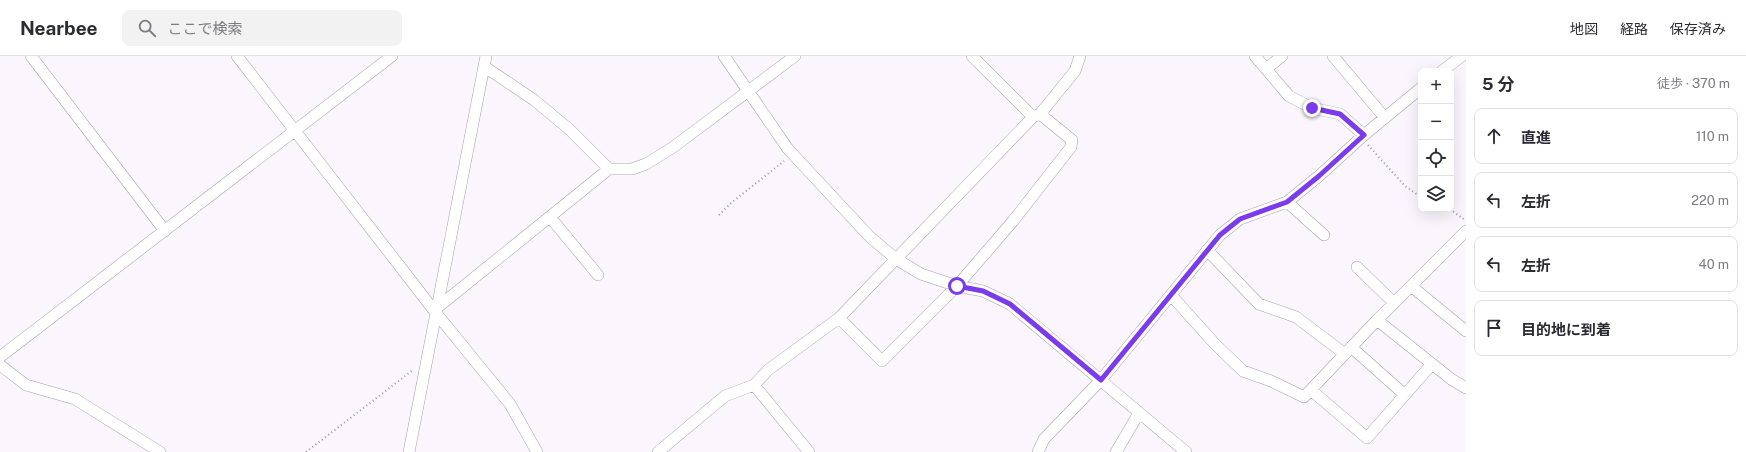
<!DOCTYPE html>
<html lang="ja">
<meta charset="utf-8">
<style>
body{margin:0;font-family:"Public Sans","Noto Sans JP",sans-serif;background:#f2f2f3;color:#2b2b33}
.controls{position:absolute;right:12px;top:12px;display:grid;overflow:hidden;border-radius:8px;box-shadow:0 4px 16px #0002}
.controls button{width:36px;height:36px;display:grid;place-items:center;padding:0;border:0;border-bottom:1px solid #e1e1e2;background:#fff;color:#2b2b33;font:20px sans-serif}
.stop{position:absolute;width:12px;height:12px;margin:-9px;border:3px solid #7c3aed;border-radius:50%;background:#fff}
.stop.end{background:#7c3aed;border-color:#fff;box-shadow:0 1px 4px #0008}
.list{margin:0;padding:0;list-style:none}
h2{display:flex;justify-content:space-between;align-items:center;height:52px;margin:0;padding:0 16px;font-size:17px}
h2 small{font-size:13px;font-weight:400;color:#7c7c81}
.list li{display:grid;grid-template-columns:26px 1fr auto;gap:12px;align-items:center;box-sizing:border-box;height:56px;margin:0 8px 8px;padding:0 8px;border:1px solid #e1e1e2;border-radius:8px}
.list b{display:block;font-size:15px;white-space:nowrap}
.list em{font-size:13px;font-style:normal;color:#7c7c81}
.icon{flex:none;width:22px;height:22px;fill:none;stroke:currentColor;stroke-width:2;stroke-linecap:round;stroke-linejoin:round}
.map{position:relative;flex:none;width:1466px;height:396px;overflow:hidden}
header{display:flex;align-items:center;gap:24px;box-sizing:border-box;height:56px;padding:0 20px;background:#fff;border-bottom:1px solid #e1e1e2}
header strong{font-size:19px}
nav{display:flex;gap:22px;margin-inline-start:auto;font-size:14px}
.search{width:280px;height:36px;background:#f2f2f3;display:flex;align-items:center;gap:10px;box-sizing:border-box;padding:0 14px;border-radius:8px;color:#7c7c81;font-size:15px}
main{display:flex}
aside{flex:1;background:#fff}
.map>svg:first-child{display:block}
</style>
<header>
<strong>Nearbee</strong>
<div class="search"><svg class="icon" aria-label="search" viewBox="0 0 24 24"><circle cx="10" cy="10" r="6"/><path d="M15 15l6 6"/></svg>ここで検索</div>
<nav><a>地図</a><a>経路</a><a>保存済み</a></nav>
</header>
<main>
<div class="map">
<svg width="1466" height="396" viewBox="0 0 1466 396">
<rect width="100%" height="100%" fill="#fbf6fe"/>
<g fill="none" stroke-linecap="round" stroke-linejoin="round">
<defs>
<path id="minor" d="M31 0 165 175
M237 0 436 257 510 348 537 396
M724 0 788 93 870 181 896 203 921 218 957 230 983 235 1010 248 1186 396
M972 0 1033 61
M1255 0 1289 40 1312 52 1340 58 1364 79
M1333 0 1385 62
M485 11 534 44 569 73 609 113H632L646 108 672 92 795 0
M1266 13 1282 0
M1442 15 1462 0
M1287 146 1324 179
M550 161 598 219
M1207 194 1259 248 1296 261 1345 298
M1357 211 1394 247
M1411 230 1466 275
M1171 239 1214 287 1243 315 1271 325 1304 341 1377 264 1466 175
M438 251 609 113
M839 262 882 305 957 230 1013 165 1071 91 1072 84 1040 58
M1377 264 1451 323 1466 332
M1351 291 1405 339
M0 301 392 0
M0 309 26 329 75 343 160 396
M754 329 809 396
M1311 334 1367 382 1432 308
M409 396 486 0
M658 396 725 340 754 329 768 314 839 262 1033 61 1040 58 1075 15 1080 0
M1038 396 1044 383 1101 324 1220 179 1240 163 1287 146 1319 120 1364 79 1421 32
M1116 396 1139 357"/>
</defs>
<use href="#minor" stroke="#a6a0a9" stroke-width="12"/>
<path stroke="#99949b" stroke-width="2" stroke-dasharray="1 3" stroke-linecap="butt" d="M1368 89 1405 130 1421 141
M1450 153 1465 164
M719 159 731 147 784 105
M306 396 413 314"/>
<use href="#minor" stroke="#fff" stroke-width="11"/>
</g>
<g fill="none" stroke-linecap="round" stroke-linejoin="round">
<path stroke="#7c3aed" stroke-width="5" d="M957 230 983 235 1010 248 1101 324 1220 179 1240 163 1287 146 1319 120 1364 79 1340 58 1312 52"/>
</g>
</svg>
<div class="controls">
<button>+</button>
<button>−</button>
<button><svg class="icon" aria-label="locate" viewBox="0 0 24 24"><circle cx="12" cy="12" r="6"/><path d="M12 2v4M12 18v4M2 12h4M18 12h4"/></svg></button>
<button><svg class="icon" aria-label="layers" viewBox="0 0 24 24"><path d="M12 4l9 5-9 5-9-5zM3 14l9 5 9-5"/></svg></button>
</div>
<div class="stop" style="left:957px;top:230px"></div>
<div class="stop end" style="left:1312px;top:52px"></div>
</div>
<aside>
<h2>5 分<small>徒歩 · 370 m</small></h2>
<ul class="list">
<li><svg class="icon" aria-label="ahead" viewBox="0 0 24 24"><path d="M12 20V5M6 11l6-6 6 6"/></svg><div><b>直進</b></div><em>110 m</em></li>
<li><svg class="icon" aria-label="left" viewBox="0 0 24 24"><path d="M17 20v-9H6M10 6l-5 5 5 5"/></svg><div><b>左折</b></div><em>220 m</em></li>
<li><svg class="icon" aria-label="left" viewBox="0 0 24 24"><path d="M17 20v-9H6M10 6l-5 5 5 5"/></svg><div><b>左折</b></div><em>40 m</em></li>
<li><svg class="icon" aria-label="arrive" viewBox="0 0 24 24"><path d="M6 21V4h12l-3 4 3 4H6"/></svg><div><b>目的地に到着</b></div></li>
</ul>
</aside>
</main>
